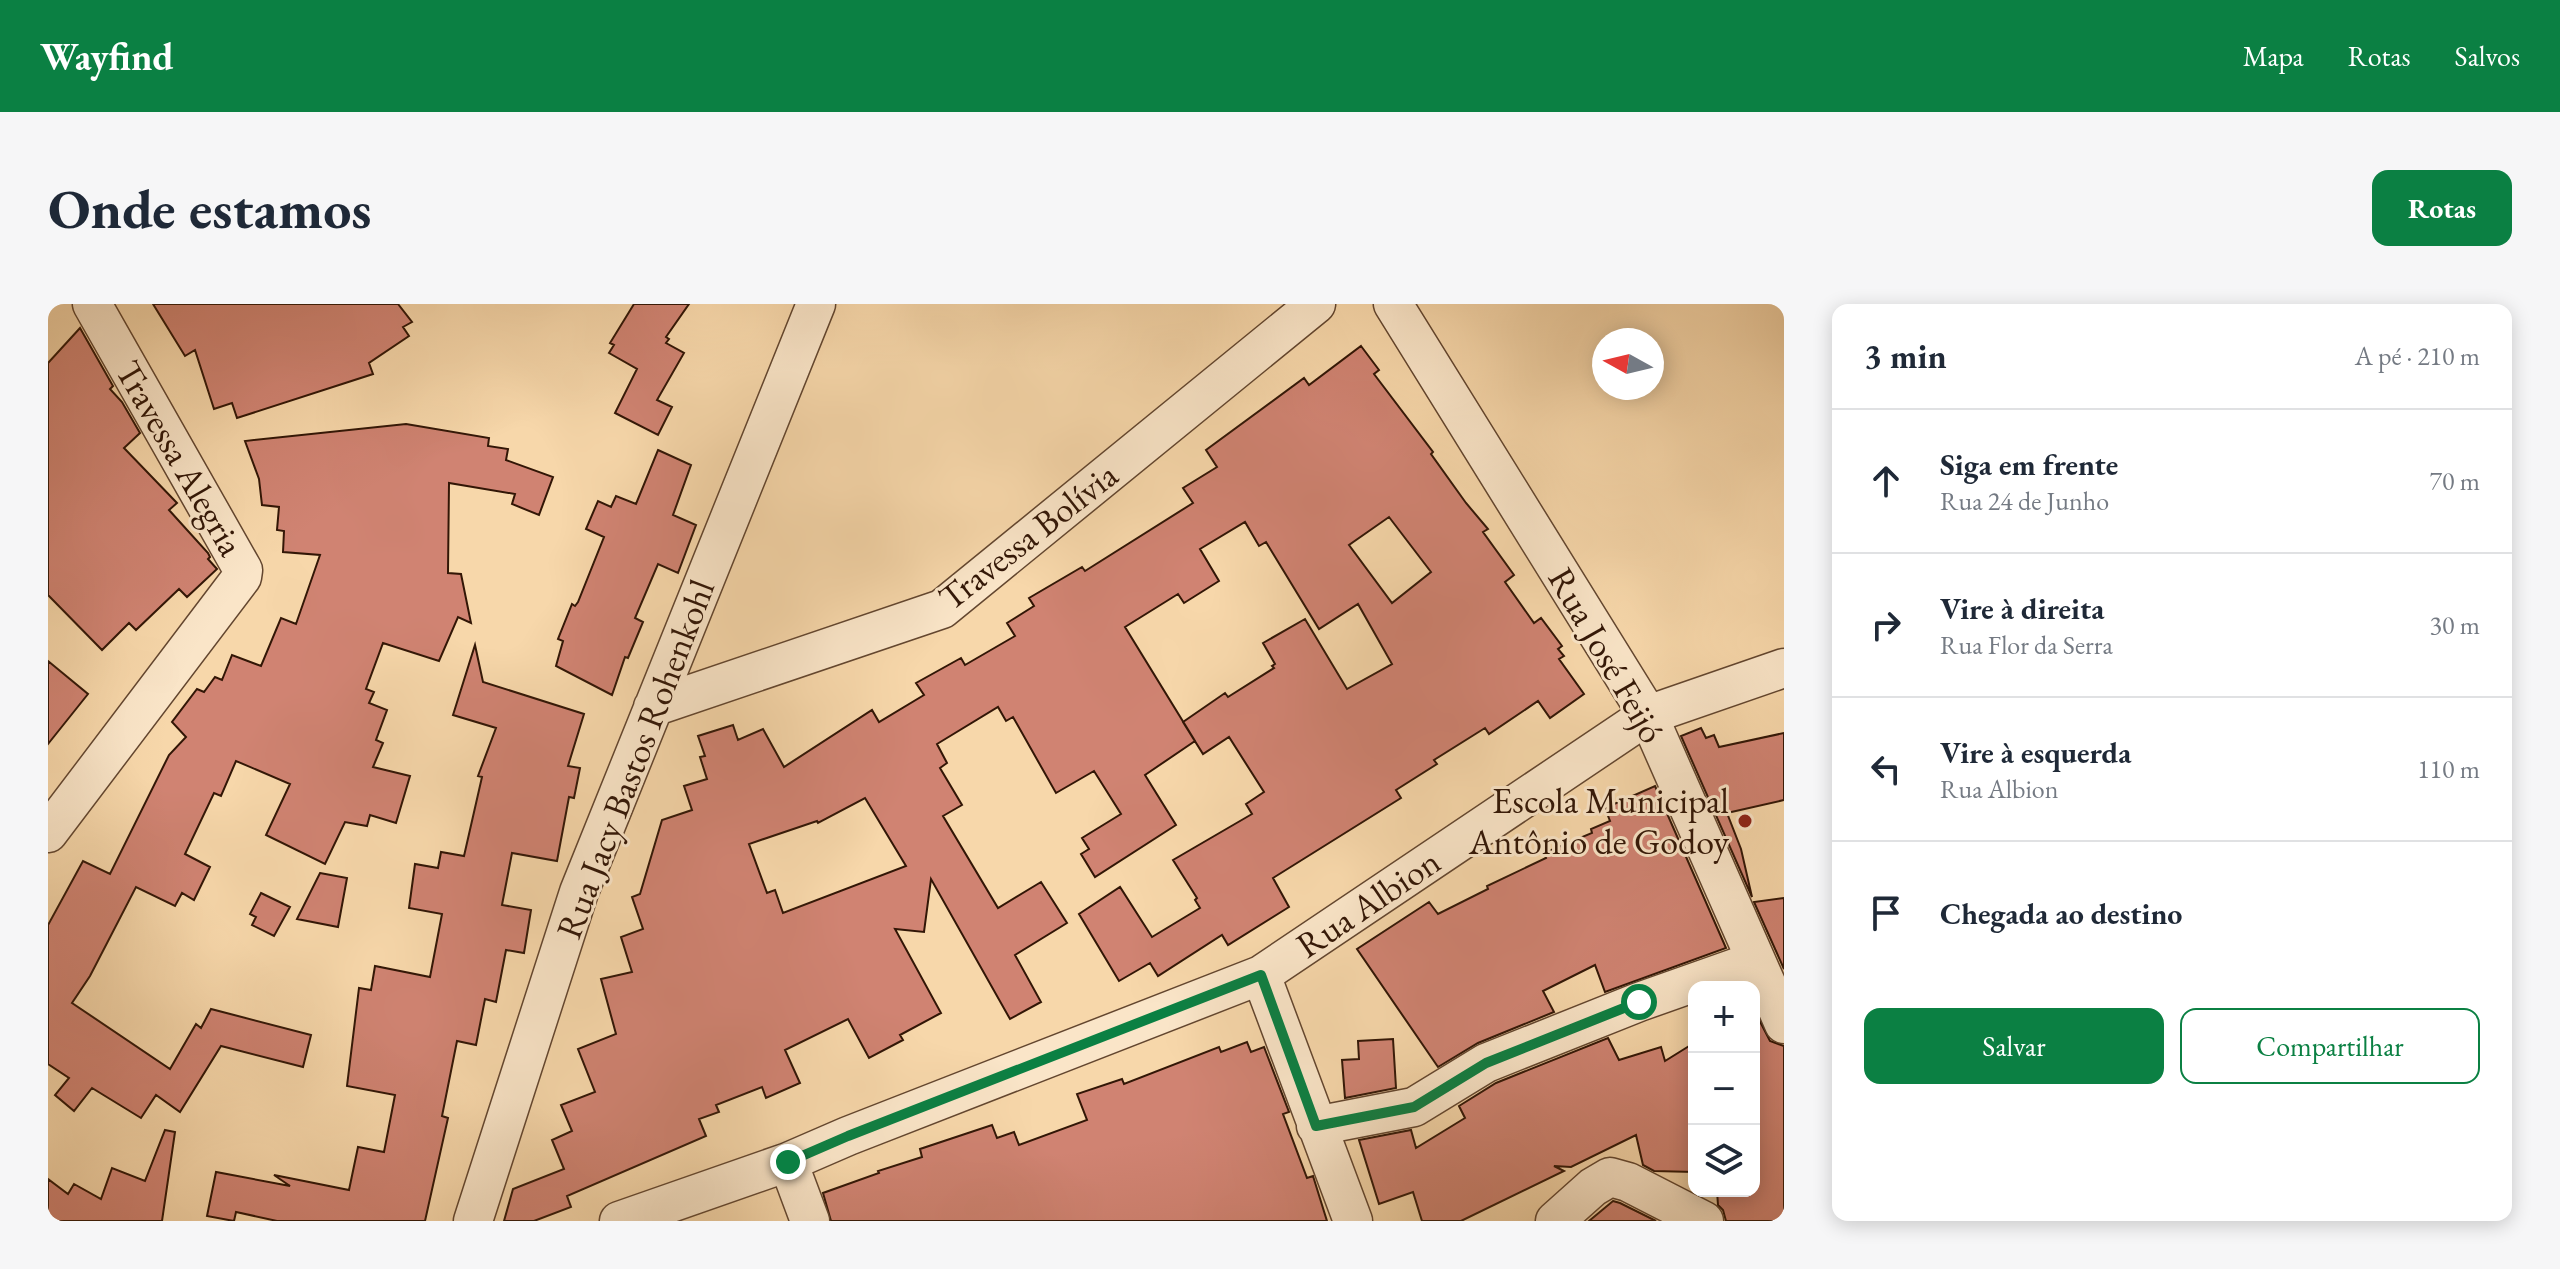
<!DOCTYPE html>
<html lang="pt">
<meta charset="utf-8">
<style>
body{margin:0;font-family:"EB Garamond",serif;background:#f6f6f7;color:#1f2937}
.controls{position:absolute;right:24px;bottom:24px;display:grid;overflow:hidden;border-radius:16px;box-shadow:0 4px 20px #0003}
.controls button{width:72px;height:72px;display:grid;place-items:center;padding:0;border:0;border-bottom:2px solid #e0e1e3;background:#fff;color:#1f2937;font:40px sans-serif}
.compass{position:absolute;left:1544px;top:24px;width:72px;height:72px;border-radius:50%;background:#fff;box-shadow:0 4px 20px #0003;rotate:278deg}
.stop{position:absolute;width:24px;height:24px;margin:-18px;border:6px solid #0b8043;border-radius:50%;background:#fff}
.stop.end{background:#0b8043;border-color:#fff;box-shadow:0 2px 8px #0008}
.list{margin:0;padding:0;list-style:none}
h2{display:flex;justify-content:space-between;align-items:center;height:104px;margin:0;padding:0 32px;font-size:34px}
h2 small{font-size:26px;font-weight:400;color:#747a83}
.list li{display:grid;grid-template-columns:52px 1fr auto;gap:24px;align-items:center;box-sizing:border-box;height:144px;padding:0 32px;border-top:2px solid #e0e1e3}
.list b{display:block;font-size:30px;white-space:nowrap}
.list p{margin:0;font-size:26px;white-space:nowrap;color:#747a83}
.list em{font-size:26px;font-style:normal;color:#747a83}
.actions{display:flex;gap:16px;padding:24px 32px}
.actions a{flex:1;padding:18px 0;border:2px solid #0b8043;border-radius:16px;text-align:center;font-size:28px;color:#0b8043}
.actions .main{background:#0b8043;color:#fff}
.icon{flex:none;width:44px;height:44px;fill:none;stroke:currentColor;stroke-width:2;stroke-linecap:round;stroke-linejoin:round}
.map{position:relative;flex:none;width:1736px;height:917px;overflow:hidden;border-radius:16px}
header{display:flex;align-items:center;gap:48px;box-sizing:border-box;height:112px;padding:0 40px;background:#0b8043;color:#fff}
header strong{font-size:38px}
nav{display:flex;gap:44px;margin-inline-start:auto;font-size:28px}
.intro{display:flex;align-items:center;justify-content:space-between;box-sizing:border-box;height:192px;padding:0 48px}
h1{margin:0;font-size:56px}
.button{padding:20px 36px;border-radius:16px;background:#0b8043;color:#fff;font-size:28px;font-weight:700}
main{display:flex;gap:48px;padding:0 48px}
aside{flex:1;background:#fff;border-radius:16px;box-shadow:0 4px 20px #0003}
.map>svg:first-child{display:block}
</style>
<header>
<strong>Wayfind</strong>
<nav><a>Mapa</a><a>Rotas</a><a>Salvos</a></nav>
</header>
<div class="intro"><h1>Onde estamos</h1><a class="button">Rotas</a></div>
<main>
<div class="map">
<svg width="1736" height="917" viewBox="0 0 1736 917">
<rect width="100%" height="100%" fill="#f7d7aa"/>
<filter id="stains"><feTurbulence type="fractalNoise" baseFrequency=".0025" numOctaves="4"/><feColorMatrix values="0 0 0 0 .2 0 0 0 0 .09 0 0 0 0 .02 0 0 0 .5 -.17"/></filter>
<radialGradient id="worn" r=".72"><stop offset=".6" stop-color="#630" stop-opacity="0"/><stop offset="1" stop-color="#630" stop-opacity=".3"/></radialGradient>
<path fill="#d08372" stroke="#321606" stroke-width="2" fill-rule="evenodd" d="M105 0H350L364 18 355 23 361 32 321 59 325 70 189 114 184 99 166 105 147 46 137 52Z
M586 0H641L618 33 621 35 618 39 636 49 609 96 624 103 610 131 567 109 589 65 561 49 566 41 562 39Z
M32 24 65 82 62 85 74 98 92 129 76 144 129 199 121 206 160 249 162 253 160 255 169 265 139 293 131 285 88 326 81 319 54 346 0 291V59Z
M1313 42 1331 66 1326 70 1385 148 1383 150 1418 199 1440 225 1435 228 1466 271 1457 278 1486 319 1493 314 1514 342 1510 345 1516 352 1511 355 1536 390 1502 414 1490 397 1441 430 1437 424 1386 456 1389 460 1348 486 1353 494 1225 574 1241 603 1180 641 1174 631 1110 672 1102 659 1071 677 1031 610 1072 583 1104 633 1152 604 1147 596 1149 594 1125 556 1204 510 1198 500 1216 488 1181 433 1155 450 1135 418 1177 389 1180 393 1226 364 1224 362 1227 360 1215 339 1257 315 1299 385 1344 360 1310 300 1271 325 1218 238 1211 242 1197 218 1152 245 1171 277 1136 299 1130 290 1077 323 1147 437 1097 471 1128 521 1047 573 1033 550 1041 545 1034 534 1073 510 1046 467 1008 489 965 413 958 417 950 403 889 440 899 459 892 464 914 501 895 512 950 604 993 578 1019 619 967 651 993 698 962 715 883 575 876 628 847 625 893 709 852 731 855 736 821 754 800 715 737 746 752 779 718 794 714 783 668 801 671 808 651 815 658 832 519 892 523 903 486 917H456L465 885 516 865 504 836 524 827 513 801 547 788 530 745 568 730 553 675 584 668 573 633 595 625 584 593 592 590 614 516 644 506 636 482 659 475 652 453 657 452 650 432 685 421 690 436 715 425 736 463 824 406 831 418 876 391 868 379 913 354 917 361 967 332 959 319 986 302 981 294 1034 263 1037 267 1145 199 1135 184 1169 163 1158 146 1256 74 1261 81ZM1341 213 1383 268 1344 299 1301 241ZM817 494 858 562 735 609 727 586 719 589 701 540 769 517 770 519Z
M358 120 441 134 440 142 460 145 458 156 505 173 491 211 464 200 467 190 401 179 400 269 413 270 423 319 410 313 391 357 335 339 318 385 326 388 321 399 339 406 328 436 335 439 325 463 362 472 348 519 322 511 319 522 297 518 277 560 218 531 242 480 188 457 173 492 166 489 137 550 162 563 146 596 134 589 127 602 88 583 42 672 24 699 122 765 148 720 153 724 163 705 263 731 255 763 173 742 132 808 108 791 93 814 44 784 26 807 7 791 21 774 0 760V621L35 557 62 570 121 451 138 433 124 418 149 385 156 388 167 373 174 376 184 351 213 362 233 314 248 320 272 251 235 248 236 227 229 226 231 203 214 201 211 175 197 137Z
M610 146 643 161 625 211 648 221 630 269 610 260 587 314 595 318 580 354 577 353 564 391 508 362 515 337 510 335 524 300 527 302 530 298 556 233 538 225 550 197 563 203 568 192 588 200Z
M427 341 435 378 536 410 520 462 532 464 526 494 521 493 509 557 464 549 454 601 483 606 476 649 458 646 448 698 437 695 428 741 409 737 394 812 400 814 377 917H229L188 908 186 917 159 912 168 868 242 882 226 871 301 886 310 843 336 848 347 791 299 782 311 684 323 686 327 662 382 673 394 610 361 604 367 560 390 564 393 548 416 552 434 473 430 472 448 424 405 411Z
M0 357 40 390 0 440Z
M1653 424 1658 434 1666 431 1671 443 1736 429V496L1679 509 1693 545 1704 593 1633 432Z
M1607 482 1678 644 1557 688 1547 661 1495 687 1506 708 1430 739 1390 763 1309 645 1381 598 1390 610 1440 585 1439 582 1498 554 1496 549 1544 529 1543 525 1562 517 1557 504Z
M272 569 299 574 290 623 249 615Z
M213 589 242 603 226 632 204 621 208 613 202 610Z
M1736 594V665L1706 598Z
M1706 706 1722 737 1736 742V917H1678L1675 906 1670 901 1669 887H1706Z
M1560 734 1571 756 1613 743 1617 757 1646 739V868L1606 867 1595 861 1588 831 1523 863 1506 862 1516 867 1413 917H1374L1365 888 1331 900 1311 836 1363 826 1368 844 1417 814 1411 802 1448 779Z
M1345 735 1348 784 1297 794 1294 756 1311 755 1310 737Z
M1199 738 1203 748 1216 743 1241 808 1235 810 1259 874 1265 872 1279 917H783L775 889 831 869 830 867 874 853 872 845 944 821 949 834 966 828 971 841 1039 816 1029 790 1074 775 1076 780 1171 743 1173 748Z
M117 826 127 828 114 917H0V875L20 890 26 880 53 895 64 864 97 877Z
M1565 897 1572 899 1608 917H1541Z"/>
<g fill="none" stroke-linecap="round" stroke-linejoin="round">
<defs>
<path id="minor" d="M1345 0 1600 411 1736 720
M605 403 894 305 1268 0
M0 529 194 273 195 266 44 0
M1213 671 1305 917
M1268 822 1366 803 1438 759 1591 698 1707 657
M740 858 762 917
M425 917 531 588 768 0
M571 917 740 858 800 832 1213 671 1600 411 1736 364
M1507 917 1545 883 1562 873 1580 878 1656 917"/>
</defs>
<use href="#minor" stroke="#63462f" stroke-width="41"/>
<use href="#minor" stroke="#fae5c8" stroke-width="38"/>
</g>
<g fill="none" stroke-linecap="round" stroke-linejoin="round">
<path stroke="#0b8043" stroke-width="10" d="M740 858 800 832 1213 671 1268 822 1366 803 1438 759 1591 698"/>
</g>
<circle fill="#8f2418" stroke="#fae5c8" stroke-width="3" cx="1697" cy="517" r="8"/>
<g text-anchor="middle" dominant-baseline="central" stroke-width="6" stroke-linejoin="round" paint-order="stroke">
<g font-size="36" fill="#321606" stroke="#fae5c8">
<text transform="translate(132 154) rotate(60)">Travessa Alegria</text>
<text transform="translate(980 232) rotate(-38)">Travessa Bolívia</text>
<text transform="translate(1559 351) rotate(60)">Rua José Feijó</text>
<text transform="translate(587 455) rotate(-69)">Rua Jacy Bastos Rohenkohl</text>
<text transform="translate(1320 599) rotate(-34)">Rua Albion</text>
</g>
<g font-size="36" fill="#321606" stroke="#fae5c8" text-anchor="end">
<text x="1681" y="496">Escola Municipal<tspan x="1681" dy="41">Antônio de Godoy</tspan></text>
</g>
</g>
<rect width="100%" height="100%" filter="url(#stains)"/>
<rect width="100%" height="100%" fill="url(#worn)"/>
</svg>
<div class="controls">
<button>+</button>
<button>−</button>
<button><svg class="icon" aria-label="layers" viewBox="0 0 24 24"><path d="M12 4l9 5-9 5-9-5zM3 14l9 5 9-5"/></svg></button>
</div>
<svg class="compass" viewBox="-18 -18 36 36"><path d="M0-13l5 13h-10z" fill="#e53935"/><path d="M0 13l5-13h-10z" fill="#747a83"/></svg>
<div class="stop" style="left:1591px;top:698px"></div>
<div class="stop end" style="left:740px;top:858px"></div>
</div>
<aside>
<h2>3 min<small>A pé · 210 m</small></h2>
<ul class="list">
<li><svg class="icon" aria-label="ahead" viewBox="0 0 24 24"><path d="M12 20V5M6 11l6-6 6 6"/></svg><div><b>Siga em frente</b><p>Rua 24 de Junho</p></div><em>70 m</em></li>
<li><svg class="icon" aria-label="right" viewBox="0 0 24 24"><path d="M7 20v-9h11M14 6l5 5-5 5"/></svg><div><b>Vire à direita</b><p>Rua Flor da Serra</p></div><em>30 m</em></li>
<li><svg class="icon" aria-label="left" viewBox="0 0 24 24"><path d="M17 20v-9H6M10 6l-5 5 5 5"/></svg><div><b>Vire à esquerda</b><p>Rua Albion</p></div><em>110 m</em></li>
<li><svg class="icon" aria-label="arrive" viewBox="0 0 24 24"><path d="M6 21V4h12l-3 4 3 4H6"/></svg><div><b>Chegada ao destino</b></div></li>
</ul>
<div class="actions"><a class="main">Salvar</a><a>Compartilhar</a></div>
</aside>
</main>
